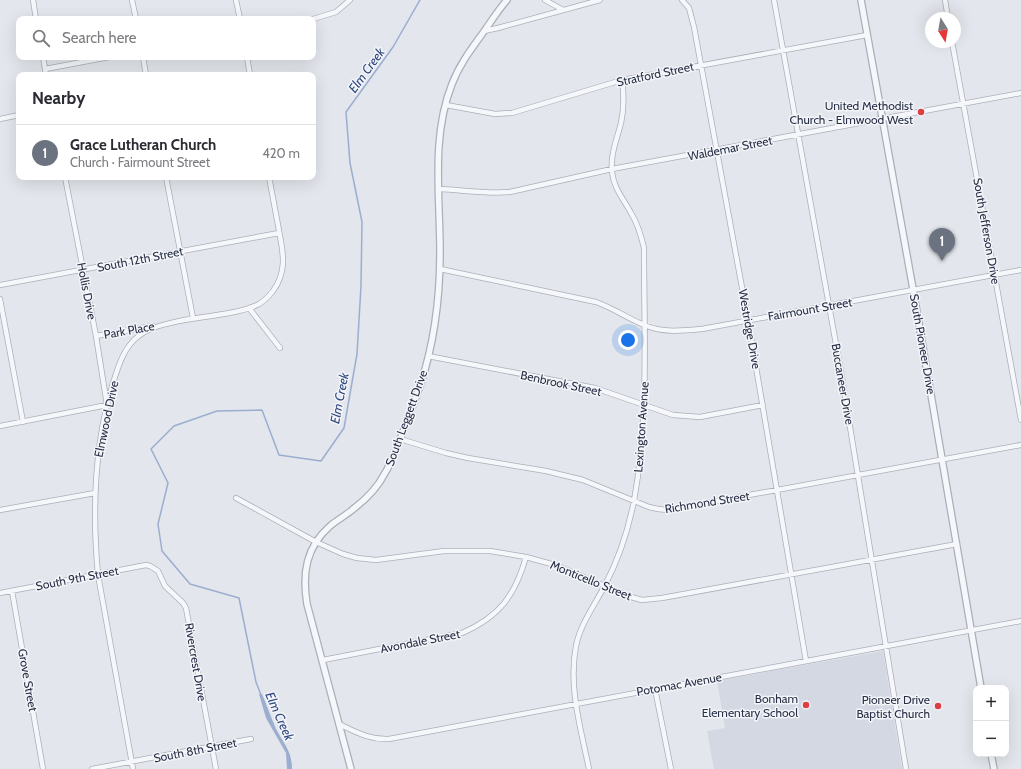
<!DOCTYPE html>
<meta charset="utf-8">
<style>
body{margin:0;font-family:Cabin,sans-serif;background:#f2f2f3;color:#2b2b33}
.controls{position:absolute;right:12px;bottom:12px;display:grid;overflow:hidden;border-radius:8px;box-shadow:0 4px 16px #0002}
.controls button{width:36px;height:36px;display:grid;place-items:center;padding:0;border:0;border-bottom:1px solid #e1e1e2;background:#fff;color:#2b2b33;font:20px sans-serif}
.compass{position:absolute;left:925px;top:12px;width:36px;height:36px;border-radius:50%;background:#fff;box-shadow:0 4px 16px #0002;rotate:169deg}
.you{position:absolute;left:628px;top:340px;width:14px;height:14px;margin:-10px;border:3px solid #fff;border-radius:50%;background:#1a73e8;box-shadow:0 0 0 6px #1a73e833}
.badge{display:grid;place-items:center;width:26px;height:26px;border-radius:50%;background:#db3f41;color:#fff;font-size:13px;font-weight:700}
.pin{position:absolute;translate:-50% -33px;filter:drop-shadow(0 1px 2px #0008)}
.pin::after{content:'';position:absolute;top:21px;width:14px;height:12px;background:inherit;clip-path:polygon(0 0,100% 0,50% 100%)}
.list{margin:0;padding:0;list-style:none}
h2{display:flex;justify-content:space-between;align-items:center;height:52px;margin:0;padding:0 16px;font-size:17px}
h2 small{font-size:13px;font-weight:400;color:#7c7c81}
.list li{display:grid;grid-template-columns:26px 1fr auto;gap:12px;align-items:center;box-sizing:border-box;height:56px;padding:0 16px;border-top:1px solid #e1e1e2}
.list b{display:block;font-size:15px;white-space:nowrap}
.list p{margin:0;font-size:13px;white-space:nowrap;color:#7c7c81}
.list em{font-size:13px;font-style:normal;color:#7c7c81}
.icon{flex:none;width:22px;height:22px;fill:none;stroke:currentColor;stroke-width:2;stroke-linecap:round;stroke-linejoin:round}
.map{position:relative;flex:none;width:1021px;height:769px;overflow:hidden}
.search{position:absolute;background:#fff;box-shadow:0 4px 16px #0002;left:16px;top:16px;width:300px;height:44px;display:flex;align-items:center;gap:10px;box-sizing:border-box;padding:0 14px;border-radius:8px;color:#7c7c81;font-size:15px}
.panel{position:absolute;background:#fff;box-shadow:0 4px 16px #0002;left:16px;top:72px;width:300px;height:108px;border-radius:8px}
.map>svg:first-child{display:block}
</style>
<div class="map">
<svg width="1021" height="769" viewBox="0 0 1021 769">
<rect width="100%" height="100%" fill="#e3e6ec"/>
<path fill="#d4d8e2" d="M883 651 902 769H714L707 731 725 728 717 681Z"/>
<path fill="#9baecf" d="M259 694H262C267 706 271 717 276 729 284 744 292 751 292 769H287L286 753 266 718Z"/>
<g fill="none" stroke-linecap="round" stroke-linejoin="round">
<path stroke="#9baecf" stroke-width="1.5" d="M261 695 256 682 239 598 190 584 162 551 158 524 168 483 151 449 174 426 217 411 262 410 279 455 321 461 344 428 357 354 361 286 362 222 350 163 346 112 393 47 420 0"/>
<defs>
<path id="minor" d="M33 0 36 19
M132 0 136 19
M236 0 240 19
M545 0 563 10
M682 0 689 8 694 27 748 320 806 661
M774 0 841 372 906 769
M945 0 948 18
M313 19 336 12 350 0
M484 31 498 28 600 0
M952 42 1021 420
M43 57 46 75
M143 57 146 75
M247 57 250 75
M45 69 109 57
M446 105 495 114 512 113 622 80 867 35
M0 119 19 115
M166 177 193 318
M439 189C463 190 486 194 510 192L612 169 1021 93
M440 269 596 302C613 308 627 318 644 325 663 333 682 331 702 329L1021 270
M0 285 279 233
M0 299 23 422
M249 308 280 348
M96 336 153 326
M428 356 595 388 673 415 700 417 763 405
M0 426 107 405 96 336 65 177
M400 439 446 453 468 458 546 471 583 480 649 507 658 509 668 510 1021 445
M236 498 316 542 343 554 357 558 376 560 444 551H490L526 557 555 565 631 597 642 600 662 598 957 544
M0 510 95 493
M12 591 43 769
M0 593 146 565 150 566 158 571 165 586 183 603 186 608 216 769
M323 660 462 633C499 617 515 596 526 557
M655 689 671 769
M339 724C356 732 370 740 389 739L1021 621
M92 769 251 739
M133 769 98 575C92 510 94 445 113 383 118 368 122 352 134 340 147 327 166 324 184 320 206 316 237 314 257 305 264 302 269 296 273 291 289 269 282 249 278 225 275 209 272 193 269 177
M589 769C581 729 568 687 576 646 580 625 594 606 604 587 619 559 628 531 634 501 649 418 644 332 644 248 641 235 638 224 631 213 623 198 614 189 612 172 610 155 617 139 621 123 624 109 624 94 622 80"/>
<path id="tertiary" d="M861 0 913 289 981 688
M991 754 994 769
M351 769 307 604C302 573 306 547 330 526 337 520 345 516 352 510 364 501 378 487 385 473 389 467 392 459 395 452 404 430 412 408 420 386 434 344 440 296 440 252 440 195 431 137 452 84 460 63 473 47 485 30 492 20 499 9 507 0"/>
</defs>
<use href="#minor" stroke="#abafba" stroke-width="6"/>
<use href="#tertiary" stroke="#abafba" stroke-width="8"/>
<use href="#minor" stroke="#f6f7fa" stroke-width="4.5"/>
<use href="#tertiary" stroke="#f6f7fa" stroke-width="5.5"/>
</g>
<g fill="#db3f41" stroke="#f3f5f9" stroke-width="1.5">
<circle cx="921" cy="112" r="4"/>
<circle cx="806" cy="705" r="4"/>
<circle cx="938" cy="706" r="4"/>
</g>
<g text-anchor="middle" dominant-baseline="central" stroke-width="3" stroke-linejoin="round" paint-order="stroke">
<g font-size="12" fill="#293047" stroke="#f3f5f9">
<text transform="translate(655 74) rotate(-12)">Stratford Street</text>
<text transform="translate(730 148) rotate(-11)">Waldemar Street</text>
<text transform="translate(987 231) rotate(80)">South Jefferson Drive</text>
<text transform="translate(140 259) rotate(-11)">South 12th Street</text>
<text transform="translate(87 291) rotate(79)">Hollis Drive</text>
<text transform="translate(810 309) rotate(-10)">Fairmount Street</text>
<text transform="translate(750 329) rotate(80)">Westridge Drive</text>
<text transform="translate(129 330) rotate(-10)">Park Place</text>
<text transform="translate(923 344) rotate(80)">South Pioneer Drive</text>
<text transform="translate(561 383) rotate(12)">Benbrook Street</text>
<text transform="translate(843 384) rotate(80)">Buccaneer Drive</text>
<text transform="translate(406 418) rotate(-70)">South Leggett Drive</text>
<text transform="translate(106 419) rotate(-78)">Elmwood Drive</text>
<text transform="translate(641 427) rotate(-86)">Lexington Avenue</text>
<text transform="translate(707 502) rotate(-9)">Richmond Street</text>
<text transform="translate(77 578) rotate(-11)">South 9th Street</text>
<text transform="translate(591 580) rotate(22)">Monticello Street</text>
<text transform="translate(420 641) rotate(-11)">Avondale Street</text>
<text transform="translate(196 662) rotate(80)">Rivercrest Drive</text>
<text transform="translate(28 680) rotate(80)">Grove Street</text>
<text transform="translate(679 684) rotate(-10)">Potomac Avenue</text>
<text transform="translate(195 750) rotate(-11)">South 8th Street</text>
</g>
<g font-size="12" fill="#293047" stroke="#f3f5f9" text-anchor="end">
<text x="913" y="105">United Methodist<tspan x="913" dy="14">Church - Elmwood West</tspan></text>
<text x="798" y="698">Bonham<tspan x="798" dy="14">Elementary School</tspan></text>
<text x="930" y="699">Pioneer Drive<tspan x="930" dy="14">Baptist Church</tspan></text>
</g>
<g font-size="13" font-style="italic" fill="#2f487f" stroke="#f3f5f9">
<text transform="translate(366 70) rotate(-54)">Elm Creek</text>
<text transform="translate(339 398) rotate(-79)">Elm Creek</text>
<text transform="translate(280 716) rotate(66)">Elm Creek</text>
</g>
</g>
</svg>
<div class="controls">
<button>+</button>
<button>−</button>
</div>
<svg class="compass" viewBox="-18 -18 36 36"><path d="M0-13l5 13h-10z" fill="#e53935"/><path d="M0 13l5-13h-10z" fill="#7c7c81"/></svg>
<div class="you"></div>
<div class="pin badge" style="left:942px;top:261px;background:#6b7280">1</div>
<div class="search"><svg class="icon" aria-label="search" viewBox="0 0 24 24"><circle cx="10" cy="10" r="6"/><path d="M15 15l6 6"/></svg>Search here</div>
<section class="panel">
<h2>Nearby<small></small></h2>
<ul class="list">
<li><span class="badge" style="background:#6b7280">1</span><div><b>Grace Lutheran Church</b><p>Church · Fairmount Street</p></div><em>420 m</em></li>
</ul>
</section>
</div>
